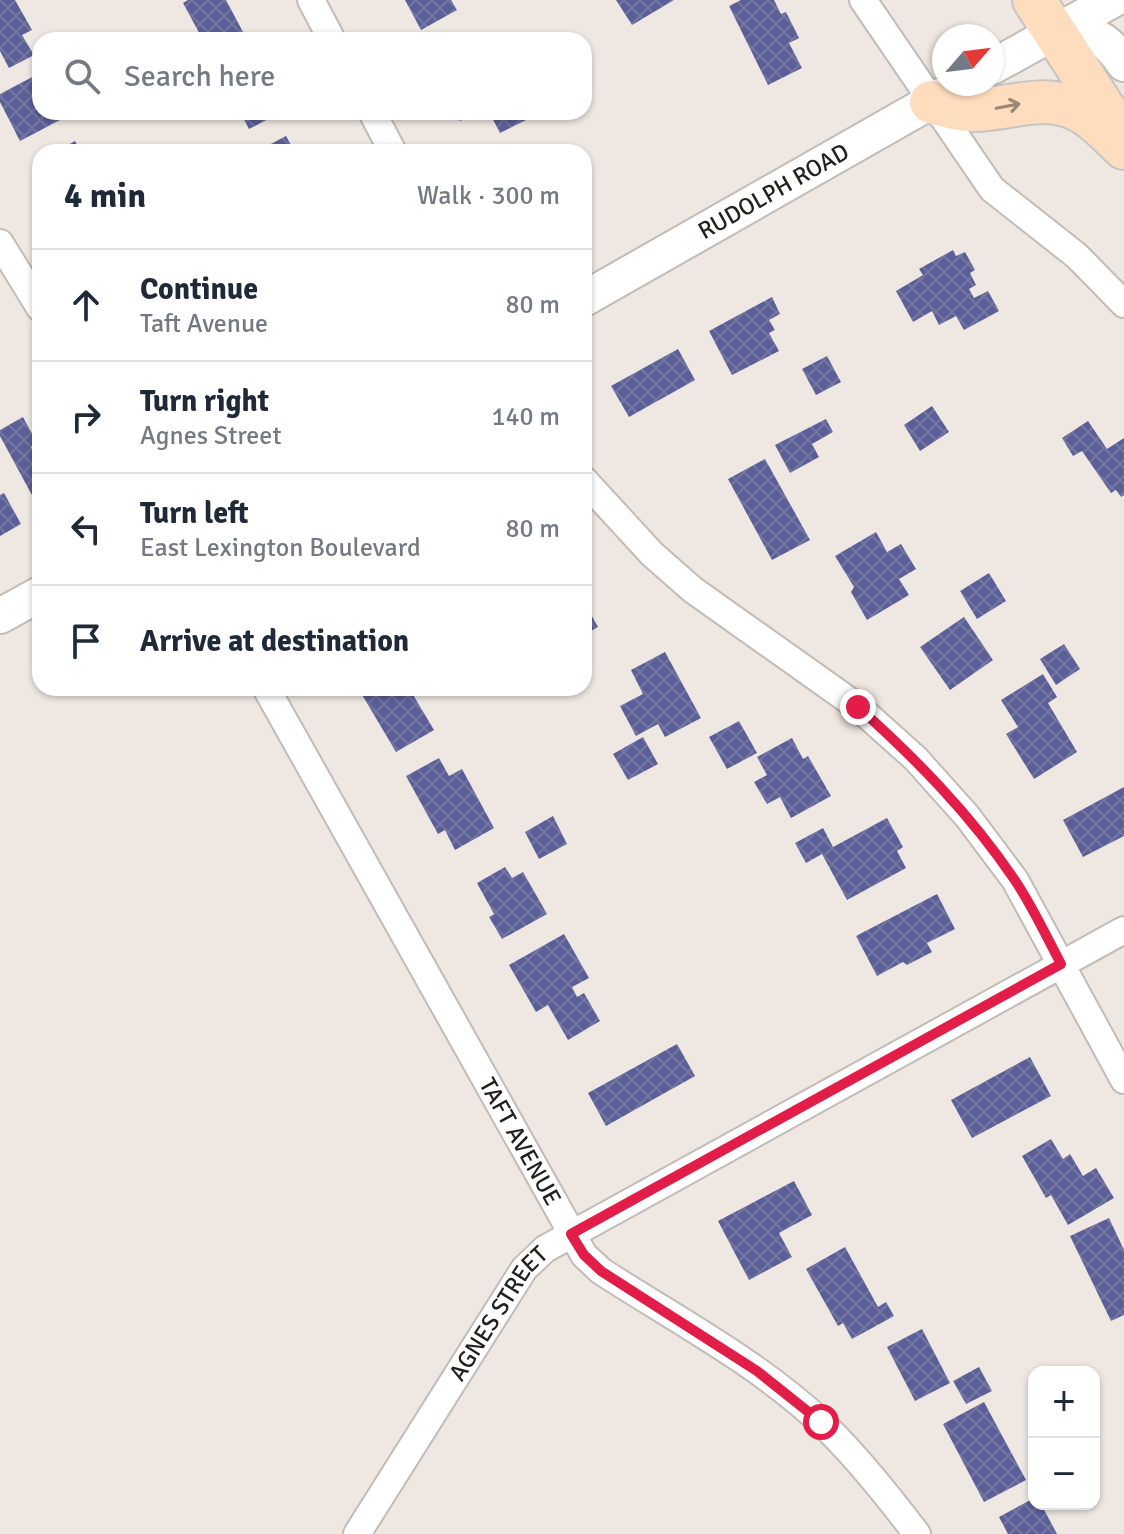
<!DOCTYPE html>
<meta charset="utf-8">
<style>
body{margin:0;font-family:Signika,sans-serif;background:#f2f2f3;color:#1f2937}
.controls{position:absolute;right:24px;bottom:24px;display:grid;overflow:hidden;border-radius:16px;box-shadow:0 2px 6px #0004}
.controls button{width:72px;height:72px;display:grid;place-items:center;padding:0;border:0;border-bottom:2px solid #e0e1e3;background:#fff;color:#1f2937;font:40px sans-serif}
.compass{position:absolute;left:932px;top:24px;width:72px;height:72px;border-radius:50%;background:#fff;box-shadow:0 2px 6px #0004;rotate:62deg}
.stop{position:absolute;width:24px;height:24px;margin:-18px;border:6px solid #e11d48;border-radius:50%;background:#fff}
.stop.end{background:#e11d48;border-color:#fff;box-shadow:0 2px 8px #0008}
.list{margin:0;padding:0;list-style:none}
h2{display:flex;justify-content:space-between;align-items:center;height:104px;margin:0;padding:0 32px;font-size:34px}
h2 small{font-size:26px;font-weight:400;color:#747a83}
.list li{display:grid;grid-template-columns:52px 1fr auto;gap:24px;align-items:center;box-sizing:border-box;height:112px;padding:0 32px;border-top:2px solid #e0e1e3}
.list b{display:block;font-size:30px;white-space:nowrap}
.list p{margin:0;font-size:26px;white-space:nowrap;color:#747a83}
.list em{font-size:26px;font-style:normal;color:#747a83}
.icon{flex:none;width:44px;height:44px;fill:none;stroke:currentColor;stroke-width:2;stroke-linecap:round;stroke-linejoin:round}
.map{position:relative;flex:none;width:1124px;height:1534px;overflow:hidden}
.search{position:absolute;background:#fff;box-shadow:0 2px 6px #0004;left:32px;top:32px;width:560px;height:88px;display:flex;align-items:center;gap:20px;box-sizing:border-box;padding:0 28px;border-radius:24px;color:#747a83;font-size:30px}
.panel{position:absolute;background:#fff;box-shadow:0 2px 6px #0004;left:32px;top:144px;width:560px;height:552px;border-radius:24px}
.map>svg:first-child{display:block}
</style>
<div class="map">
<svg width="1124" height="1534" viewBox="0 0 1124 1534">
<defs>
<pattern id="building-cross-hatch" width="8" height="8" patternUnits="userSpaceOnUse" patternTransform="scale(2)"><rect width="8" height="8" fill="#5b5f98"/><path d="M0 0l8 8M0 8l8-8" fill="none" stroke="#7476a1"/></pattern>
</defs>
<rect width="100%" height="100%" fill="#efe8e2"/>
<path fill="url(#building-cross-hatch)" d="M0 0H15L32 30 22 35 34 55 9 68 0 51Z
M188 0H226L243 32 228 40H203L183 3Z
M405 0H451L457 10 421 30Z
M616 0H674L632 25Z
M741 0H774L781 14 786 12 799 38 789 43 802 68 768 85 729 6Z
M38 74 40 112H58L62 119 20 141 0 102V94Z
M240 112H282L249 129Z
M455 112H478L460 121Z
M489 112H532L534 116 500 133Z
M286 136 295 152H262L261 149Z
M75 141 81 152H56Z
M953 250 956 256 965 252 975 270 970 273 976 285 969 289 974 298 988 291 999 311 964 330 956 316 939 325 932 311 913 322 896 291 923 275 919 269Z
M772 297 780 314 769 320 775 330 769 333 779 351 732 375 709 331Z
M678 349 695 380 629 417 611 386Z
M827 356 841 382 816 395 802 369Z
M932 406 949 432 920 451 904 425Z
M23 417 37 443 31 447 36 457 40 455V510L0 436V430Z
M826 419 833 432 812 444 819 457 790 473 775 445Z
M1088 421 1107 449 1124 438V495L1121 497 1116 490 1111 493 1082 451 1073 456 1062 438Z
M765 459 810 540 772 560 728 479Z
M4 493 21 524 0 536V495Z
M876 532 887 552 901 544 916 569 899 579 909 595 867 620 851 592 854 587 835 556Z
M989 573 1006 601 977 619 960 591Z
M584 602 598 627 584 635Z
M964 617 993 660 950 690 920 647Z
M1064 644 1080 669 1056 685 1040 659Z
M665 652 701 718 665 737 658 724 636 736 620 706 643 694 631 670Z
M1043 674 1057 697 1048 703 1077 752 1034 779 1006 734 1018 727 1001 700Z
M370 688H409L434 730 396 752 361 693Z
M739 721 757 753 727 769 709 737Z
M643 737 658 764 628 780 613 754Z
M792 738 803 759 808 756 831 796 791 818 780 797 767 804 754 782 767 775 757 757Z
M439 758 449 776 462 769 494 828 455 850 445 830 438 834 406 776Z
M1124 787V836L1083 857 1063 820Z
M553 816 567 844 539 859 525 832Z
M887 818 903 847 897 851 906 868 847 900 822 854 806 863 795 843 823 828 833 847Z
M505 867 512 878 523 872 547 914 502 939 489 917 494 914 477 883Z
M937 894 955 929 927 943 932 952 907 965 903 962 877 976 856 936Z
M564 934 589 978 572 987 577 997 584 993 600 1021 568 1040 548 1005 536 1012 509 965Z
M677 1044 695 1076 606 1126 588 1093Z
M1030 1057 1051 1096 972 1138 951 1100Z
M1051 1139 1063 1159 1070 1154 1083 1176 1096 1168 1114 1198 1068 1225 1051 1195 1046 1198 1022 1156Z
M794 1181 812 1215 779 1233 792 1257 749 1280 718 1221Z
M1109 1218 1124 1250V1315L1111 1321 1070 1236Z
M845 1247 878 1307 886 1302 894 1316 852 1339 843 1323 838 1326 806 1269Z
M922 1329 950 1383 915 1401 887 1347Z
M979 1367 992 1391 966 1404 953 1381Z
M984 1402 1026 1480 984 1502 943 1424Z
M1034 1498V1504H1041L1057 1534H1008L999 1517Z"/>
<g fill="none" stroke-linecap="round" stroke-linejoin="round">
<defs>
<g id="minor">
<path d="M311 0 332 40"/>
<path d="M863 0 992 189 1077 256 1124 304"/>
<path d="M372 112 393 152"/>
<path d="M0 243 40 308"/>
<path d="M584 480 652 554 693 590 858 707 916 759 967 816 1015 880 1124 1080"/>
<path id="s1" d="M266 688 584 1255 601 1271C675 1319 757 1362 822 1423 857 1457 887 1495 917 1534"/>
<path id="s2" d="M357 1534 524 1269 545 1249 1124 930"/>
</g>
<g id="tertiary">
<path d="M1055 32C1092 34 1103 32 1124 64"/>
<path d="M992 67 1113 0"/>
<path id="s3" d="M584 299 962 84"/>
<path d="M0 616 40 594"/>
</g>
<path id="primary" d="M1034 0 1117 129
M931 102C945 106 959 110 973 110 1010 110 1047 91 1082 112 1098 121 1111 136 1124 148"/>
</defs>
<use href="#minor" stroke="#c2bbb6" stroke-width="30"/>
<use href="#tertiary" stroke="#c2bbb6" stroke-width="38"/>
<use href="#primary" stroke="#c6c5c4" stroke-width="46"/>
<use href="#minor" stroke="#fff" stroke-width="26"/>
<use href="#tertiary" stroke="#fff" stroke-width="34"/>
<use href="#primary" stroke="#fedcbe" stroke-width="42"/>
</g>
<defs><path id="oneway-shaft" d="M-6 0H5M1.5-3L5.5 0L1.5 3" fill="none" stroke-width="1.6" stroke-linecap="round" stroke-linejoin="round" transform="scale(2)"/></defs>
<use stroke="#9b8776" href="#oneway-shaft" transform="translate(1008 106) rotate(-11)"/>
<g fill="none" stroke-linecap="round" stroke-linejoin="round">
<path stroke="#e11d48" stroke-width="10" d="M821 1422 757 1371 601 1271 584 1255 571 1234 1061 964C1046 936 1032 905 1014 879 970 814 916 759 858 707"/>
</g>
<g text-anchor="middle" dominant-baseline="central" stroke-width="8" stroke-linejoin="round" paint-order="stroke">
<g font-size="24" fill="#221f1d" stroke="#fff">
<text stroke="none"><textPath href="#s3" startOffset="218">RUDOLPH ROAD</textPath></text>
<text stroke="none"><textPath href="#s1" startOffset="520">TAFT AVENUE</textPath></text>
<text stroke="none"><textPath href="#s2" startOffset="262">AGNES STREET</textPath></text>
</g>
</g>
</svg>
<div class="controls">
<button>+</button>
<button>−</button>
</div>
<svg class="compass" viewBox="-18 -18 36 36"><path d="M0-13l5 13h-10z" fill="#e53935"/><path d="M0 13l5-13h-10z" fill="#747a83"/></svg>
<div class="stop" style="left:821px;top:1422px"></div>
<div class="stop end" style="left:858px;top:707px"></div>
<div class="search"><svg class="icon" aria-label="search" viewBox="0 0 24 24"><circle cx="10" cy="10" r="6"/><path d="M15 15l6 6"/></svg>Search here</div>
<section class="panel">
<h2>4 min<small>Walk · 300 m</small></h2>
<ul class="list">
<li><svg class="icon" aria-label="ahead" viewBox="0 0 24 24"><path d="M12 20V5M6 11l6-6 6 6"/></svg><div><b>Continue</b><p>Taft Avenue</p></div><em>80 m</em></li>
<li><svg class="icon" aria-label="right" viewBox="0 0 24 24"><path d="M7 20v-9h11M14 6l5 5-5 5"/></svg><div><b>Turn right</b><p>Agnes Street</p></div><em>140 m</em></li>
<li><svg class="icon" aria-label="left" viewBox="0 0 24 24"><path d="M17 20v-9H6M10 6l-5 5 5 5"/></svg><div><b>Turn left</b><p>East Lexington Boulevard</p></div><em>80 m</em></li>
<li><svg class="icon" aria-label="arrive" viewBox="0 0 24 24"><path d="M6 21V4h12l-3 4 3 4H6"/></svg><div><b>Arrive at destination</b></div></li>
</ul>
</section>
</div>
